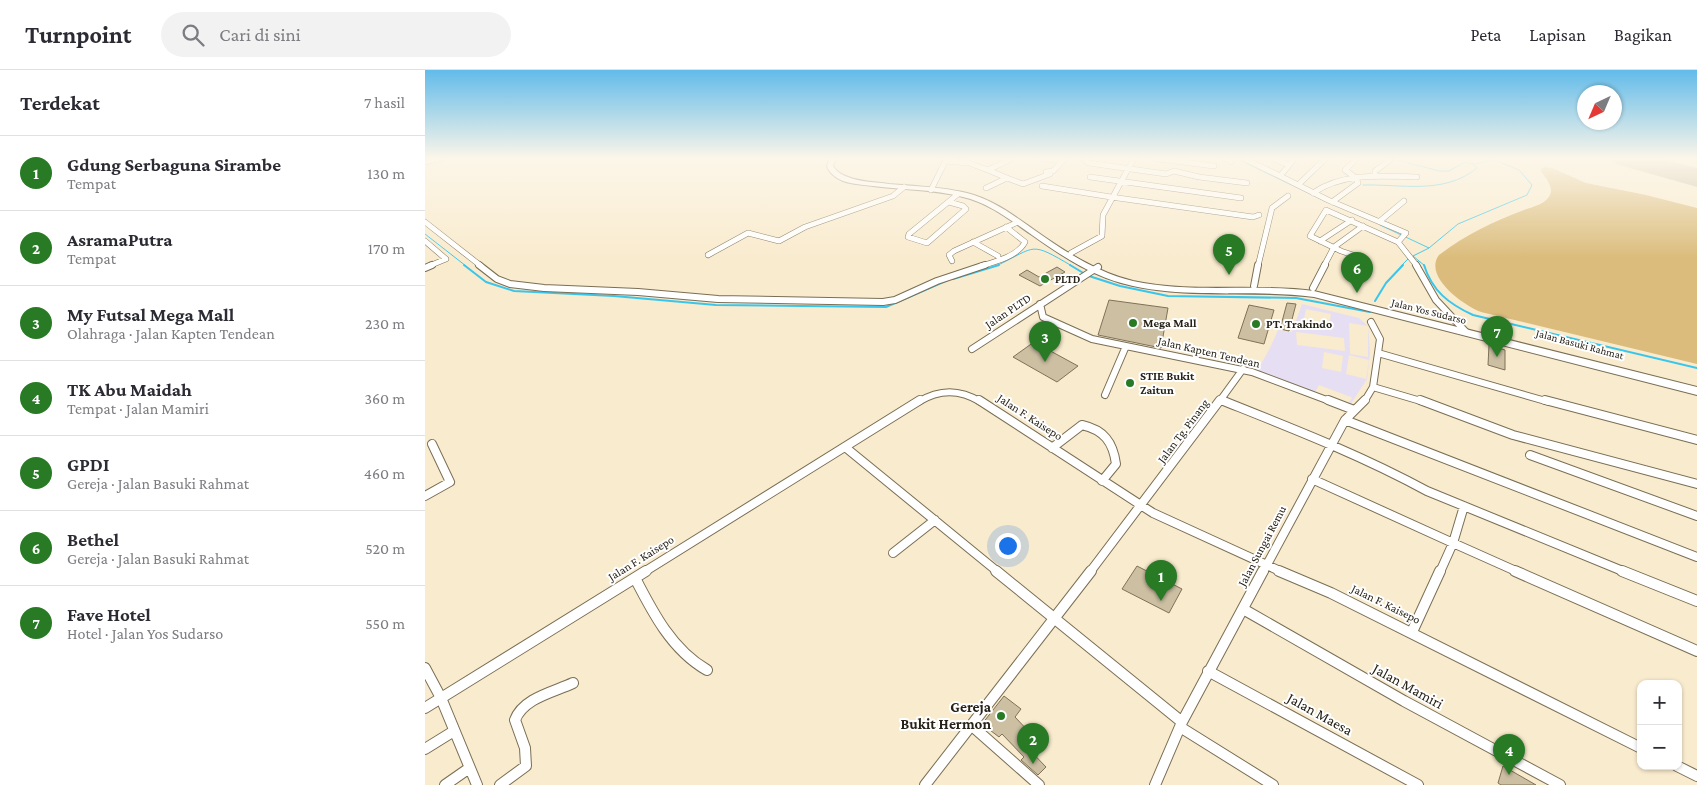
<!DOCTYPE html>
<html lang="id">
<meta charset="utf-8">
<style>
body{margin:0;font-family:"Crimson Pro",serif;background:#f2f2f3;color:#2b2b33}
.controls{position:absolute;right:15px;bottom:15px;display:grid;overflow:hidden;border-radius:10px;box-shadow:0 1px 4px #0004}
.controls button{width:45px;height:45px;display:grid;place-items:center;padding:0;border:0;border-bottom:1px solid #e1e1e2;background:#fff;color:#2b2b33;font:25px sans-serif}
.compass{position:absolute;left:1152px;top:15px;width:45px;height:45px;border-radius:50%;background:#fff;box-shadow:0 1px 4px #0004;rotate:224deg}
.you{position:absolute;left:582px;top:475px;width:18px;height:18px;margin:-12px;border:4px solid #fff;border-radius:50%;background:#1a73e8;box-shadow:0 0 0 8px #1a73e833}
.badge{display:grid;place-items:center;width:32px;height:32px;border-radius:50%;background:#287a25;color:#fff;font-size:16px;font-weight:700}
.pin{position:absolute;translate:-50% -41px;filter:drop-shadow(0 1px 2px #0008)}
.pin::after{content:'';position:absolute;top:26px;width:18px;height:15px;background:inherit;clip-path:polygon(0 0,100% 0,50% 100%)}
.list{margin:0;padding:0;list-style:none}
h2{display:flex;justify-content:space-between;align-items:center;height:65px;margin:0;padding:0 20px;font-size:21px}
h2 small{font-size:16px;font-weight:400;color:#7c7c81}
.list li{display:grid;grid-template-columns:32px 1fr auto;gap:15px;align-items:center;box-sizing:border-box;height:75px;padding:0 20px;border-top:1px solid #e1e1e2}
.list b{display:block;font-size:19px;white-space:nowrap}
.list p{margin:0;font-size:16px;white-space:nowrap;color:#7c7c81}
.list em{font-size:16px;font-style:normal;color:#7c7c81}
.icon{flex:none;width:28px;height:28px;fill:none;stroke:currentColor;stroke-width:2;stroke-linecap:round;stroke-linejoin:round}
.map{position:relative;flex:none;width:1272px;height:715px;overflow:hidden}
header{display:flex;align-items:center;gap:30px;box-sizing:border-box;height:70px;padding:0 25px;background:#fff;border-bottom:1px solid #e1e1e2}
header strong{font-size:24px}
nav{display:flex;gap:28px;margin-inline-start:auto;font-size:18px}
.search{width:350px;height:45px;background:#f2f2f3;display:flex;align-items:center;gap:12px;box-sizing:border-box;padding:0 18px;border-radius:28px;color:#7c7c81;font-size:19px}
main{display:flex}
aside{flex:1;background:#fff}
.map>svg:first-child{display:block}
</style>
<header>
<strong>Turnpoint</strong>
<div class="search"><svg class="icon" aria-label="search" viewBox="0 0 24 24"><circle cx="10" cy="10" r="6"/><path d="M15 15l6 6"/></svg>Cari di sini</div>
<nav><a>Peta</a><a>Lapisan</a><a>Bagikan</a></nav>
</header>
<main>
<aside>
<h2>Terdekat<small>7 hasil</small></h2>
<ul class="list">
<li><span class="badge">1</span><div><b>Gdung Serbaguna Sirambe</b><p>Tempat</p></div><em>130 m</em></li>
<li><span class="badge">2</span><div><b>AsramaPutra</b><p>Tempat</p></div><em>170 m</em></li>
<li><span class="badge">3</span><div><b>My Futsal Mega Mall</b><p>Olahraga · Jalan Kapten Tendean</p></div><em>230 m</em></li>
<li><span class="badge">4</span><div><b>TK Abu Maidah</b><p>Tempat · Jalan Mamiri</p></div><em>360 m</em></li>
<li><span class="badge">5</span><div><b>GPDI</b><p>Gereja · Jalan Basuki Rahmat</p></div><em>460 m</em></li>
<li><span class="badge">6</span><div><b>Bethel</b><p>Gereja · Jalan Basuki Rahmat</p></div><em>520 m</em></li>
<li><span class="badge">7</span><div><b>Fave Hotel</b><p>Hotel · Jalan Yos Sudarso</p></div><em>550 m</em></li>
</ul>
</aside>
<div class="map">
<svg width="1272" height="715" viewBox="0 0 1272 715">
<rect width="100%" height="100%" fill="#f9ebce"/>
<path fill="#e6def3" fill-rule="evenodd" d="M877 234 934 248 943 256 945 283 942 309 923 338 830 305 845 278 853 260 867 262ZM881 239 906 244 904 258 878 253ZM924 253 943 256V287L925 284ZM871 262 919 268 920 281 872 275ZM899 282 918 286 916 302 897 298ZM924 285 944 290 941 309 921 304ZM894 315 926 327 927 328 923 334 890 322Z"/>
<path fill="#dbbc7c" d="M1120 97 1127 98 1161 113 1221 125 1272 138V294L1056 242C1038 235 998 206 1014 185 1042 164 1067 152 1099 140 1107 137 1121 134 1125 125 1129 117 1120 107 1116 101V99Z"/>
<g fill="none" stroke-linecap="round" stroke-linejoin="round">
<path stroke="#39c6ed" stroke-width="1" d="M810 88 900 131
M965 88 1014 101H1024L1040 92 1048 94 1070 90
M938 115C977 114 1019 125 1052 98L1048 94
M955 155 1004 178 988 186 1000 196
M0 164 41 196
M1004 178 1033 154 1102 125 1107 115 1094 100 1065 88
M571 196C613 176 604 171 647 196
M976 196 984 188"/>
<path stroke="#39c6ed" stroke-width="2" d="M39 195 61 212 89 221 189 226 291 235 461 237 523 210
M645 195 660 204
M999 195C1007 221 1024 234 1048 245L1272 298
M664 206 695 216 743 226 871 228 945 242
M528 209 574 195
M950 231 961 213 978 195"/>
<path fill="#c5baa1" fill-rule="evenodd" d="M1186 88H1234L1272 98V117L1191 94Z"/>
</g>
<path fill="#ccbfa2" stroke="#7f7258" d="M632 197 640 202 615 216 594 205 602 200 614 207Z
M684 230 743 238 736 278 673 265Z
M862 233 871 234 864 261 855 259Z
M824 235 849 240 839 274 813 268Z
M609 272 653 296 632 312 588 287Z
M1064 275 1080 280V300L1063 295Z
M712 496 757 519 744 543 697 519Z
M579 626 596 639 590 647 606 664 598 673 621 697 613 705 596 690 599 687 577 664 574 667 557 654Z
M1078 696 1111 715H1076L1073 713Z"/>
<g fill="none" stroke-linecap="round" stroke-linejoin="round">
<defs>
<path id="minor-far3" d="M615 88 638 91
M663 88 660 91 664 93 741 104 749 101 774 107 822 113
M727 88 789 96
M799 88 806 92
M818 88 855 106
M848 88 863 95
M870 88 855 106 903 130 981 163 973 172 992 196
M520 91 544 93 563 100
M0 92 18 88
M621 102 628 101 640 88
M950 106V101L965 90
M665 107 816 128
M582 108 598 114 625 104
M873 115 901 88
M617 116 686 127
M561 118 582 108 563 100 588 88
M506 120 522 88
M888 123C919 102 956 106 992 107
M686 127 828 147 834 145
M524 132 538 136 541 139 502 173 483 167 484 164 533 124
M907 132 933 113 931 108 920 100 932 88
M955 151 979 131
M0 152 56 196
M0 171 21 189 4 196
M895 171 927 150
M548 172 573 186
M646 183 677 166 678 145 709 88
M283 185 323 163 354 171 380 157 468 126 479 117
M937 188 916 181 885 166 901 140 973 172
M527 191 524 185 529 181 593 152
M556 196C570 192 593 186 600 172L581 157
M833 196 847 138 863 126
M899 196 909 177 938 156"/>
<path id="minor-far2" d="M54 195 72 209 85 214 119 218 213 222 293 229 458 232 470 230 512 211 560 195
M991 195 1011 230 1041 262
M0 198 7 195
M829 216 833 195
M888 218 900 195
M615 234 618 247 667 269 827 302 907 332
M547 279 673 197
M953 283 1124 332
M948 317 999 332
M680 325 701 276
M795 330 799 332
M493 332C515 319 534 319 556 332
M794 332 818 299
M939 332 948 317 955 269 946 252"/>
<path id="minor-far1" d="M554 330 728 443 857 502
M796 330C866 358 936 385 1002 421L1200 502
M903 330 929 340
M995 330 1088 365 1272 414
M1120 330 1272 370
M920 350 1272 487
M420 377 573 502
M627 378 657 355C679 360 688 372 691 394L677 411
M1105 385 1272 446
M887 409 1028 473 1039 436
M0 426 25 412 7 374
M468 483 510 450
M219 502 495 330
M665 502 795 330
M838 502 920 350 940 330
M1015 502 1028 473 1093 502"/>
<path id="minor" d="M571 501 757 652
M854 501 906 523 1216 678
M1090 501 1272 581
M1197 501 1272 531
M210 508C228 543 247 580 282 600
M818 539 979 631 1135 715
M987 562 1015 501
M0 598 16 628 52 715
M783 601 993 715
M0 638 221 501
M546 655 614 715
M755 657 848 715
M0 679 29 661
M1252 696 1272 706
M20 715 43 699
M75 715 101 696 100 678 90 650C98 628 129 622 148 613
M500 715 666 501
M730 715 757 652 838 501"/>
<path id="highway" d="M405 88H411L408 96C411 101 417 105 423 107 435 112 451 112 464 114 490 116 517 117 542 123 567 129 588 145 608 159 639 181 671 202 708 211 768 224 829 213 889 221L1272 317V325L889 227C829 219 767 229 708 216 670 208 638 187 607 165 585 150 564 133 538 127 508 119 478 120 448 116 438 115 427 114 418 111 411 108 404 103 402 96Z"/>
</defs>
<use href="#minor-far3" stroke="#7a6e54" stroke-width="6"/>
<use href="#minor-far2" stroke="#7a6e54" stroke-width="8"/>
<use href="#minor-far1" stroke="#7a6e54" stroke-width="10"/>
<use href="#minor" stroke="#7a6e54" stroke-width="12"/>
<use href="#highway" stroke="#7a6e54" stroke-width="2"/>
<use href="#minor-far3" stroke="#fff" stroke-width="5"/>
<use href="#minor-far2" stroke="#fff" stroke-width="6"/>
<use href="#minor-far1" stroke="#fff" stroke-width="8"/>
<use href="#minor" stroke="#fff" stroke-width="10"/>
<use href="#highway" fill="#fff" fill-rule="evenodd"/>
</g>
<linearGradient id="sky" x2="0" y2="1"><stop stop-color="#62bbea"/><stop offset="0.47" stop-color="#fcf6e9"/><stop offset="1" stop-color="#fcf6e9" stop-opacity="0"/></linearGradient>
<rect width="1272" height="188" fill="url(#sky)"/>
<g fill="#287a25" stroke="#fff" stroke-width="2">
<circle cx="620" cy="209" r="5"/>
<circle cx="708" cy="253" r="5"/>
<circle cx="831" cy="254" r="5"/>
<circle cx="705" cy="313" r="5"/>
<circle cx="576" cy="646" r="5"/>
</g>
<g text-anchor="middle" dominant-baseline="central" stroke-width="4" stroke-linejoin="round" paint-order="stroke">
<g font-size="11" font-weight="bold" fill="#272217" stroke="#fff" text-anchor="start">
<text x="630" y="209">PLTD</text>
</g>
<g font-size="11" fill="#272217" stroke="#fff">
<text transform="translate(1004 241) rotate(14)">Jalan Yos Sudarso</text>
<text transform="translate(1155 274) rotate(15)">Jalan Basuki Rahmat</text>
</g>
<g font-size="12" fill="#272217" stroke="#fff">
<text transform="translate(583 241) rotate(-34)">Jalan PLTD</text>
<text transform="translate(784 282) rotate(13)">Jalan Kapten Tendean</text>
<text transform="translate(605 347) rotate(33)">Jalan F. Kaisepo</text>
<text transform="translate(758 361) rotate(-53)">Jalan Tg. Pinang</text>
<text transform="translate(837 476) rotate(-62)">Jalan Sungai Remu</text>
<text transform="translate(216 488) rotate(-32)">Jalan F. Kaisepo</text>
<text transform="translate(961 534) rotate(26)">Jalan F. Kaisepo</text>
</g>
<g font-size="12" font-weight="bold" fill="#272217" stroke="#fff" text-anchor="start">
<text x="718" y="253">Mega Mall</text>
<text x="841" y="254">PT. Trakindo</text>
<text x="715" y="306">STIE Bukit<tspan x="715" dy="14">Zaitun</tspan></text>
</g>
<g font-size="15" fill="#272217" stroke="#fff">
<text transform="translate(983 616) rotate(29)">Jalan Mamiri</text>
<text transform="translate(895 644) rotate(29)">Jalan Maesa</text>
</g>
<g font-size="15" font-weight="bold" fill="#272217" stroke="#fff" text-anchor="end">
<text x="566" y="637">Gereja<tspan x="566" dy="17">Bukit Hermon</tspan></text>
</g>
</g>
</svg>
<div class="controls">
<button>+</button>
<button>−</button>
</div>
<svg class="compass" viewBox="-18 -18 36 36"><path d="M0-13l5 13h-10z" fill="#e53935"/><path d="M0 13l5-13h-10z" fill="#7c7c81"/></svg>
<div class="you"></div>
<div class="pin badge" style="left:736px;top:531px">1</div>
<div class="pin badge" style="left:608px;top:694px">2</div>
<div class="pin badge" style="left:620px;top:292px">3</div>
<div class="pin badge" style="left:1084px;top:705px">4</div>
<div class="pin badge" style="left:804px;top:205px">5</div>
<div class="pin badge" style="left:932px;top:223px">6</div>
<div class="pin badge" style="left:1072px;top:287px">7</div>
</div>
</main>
